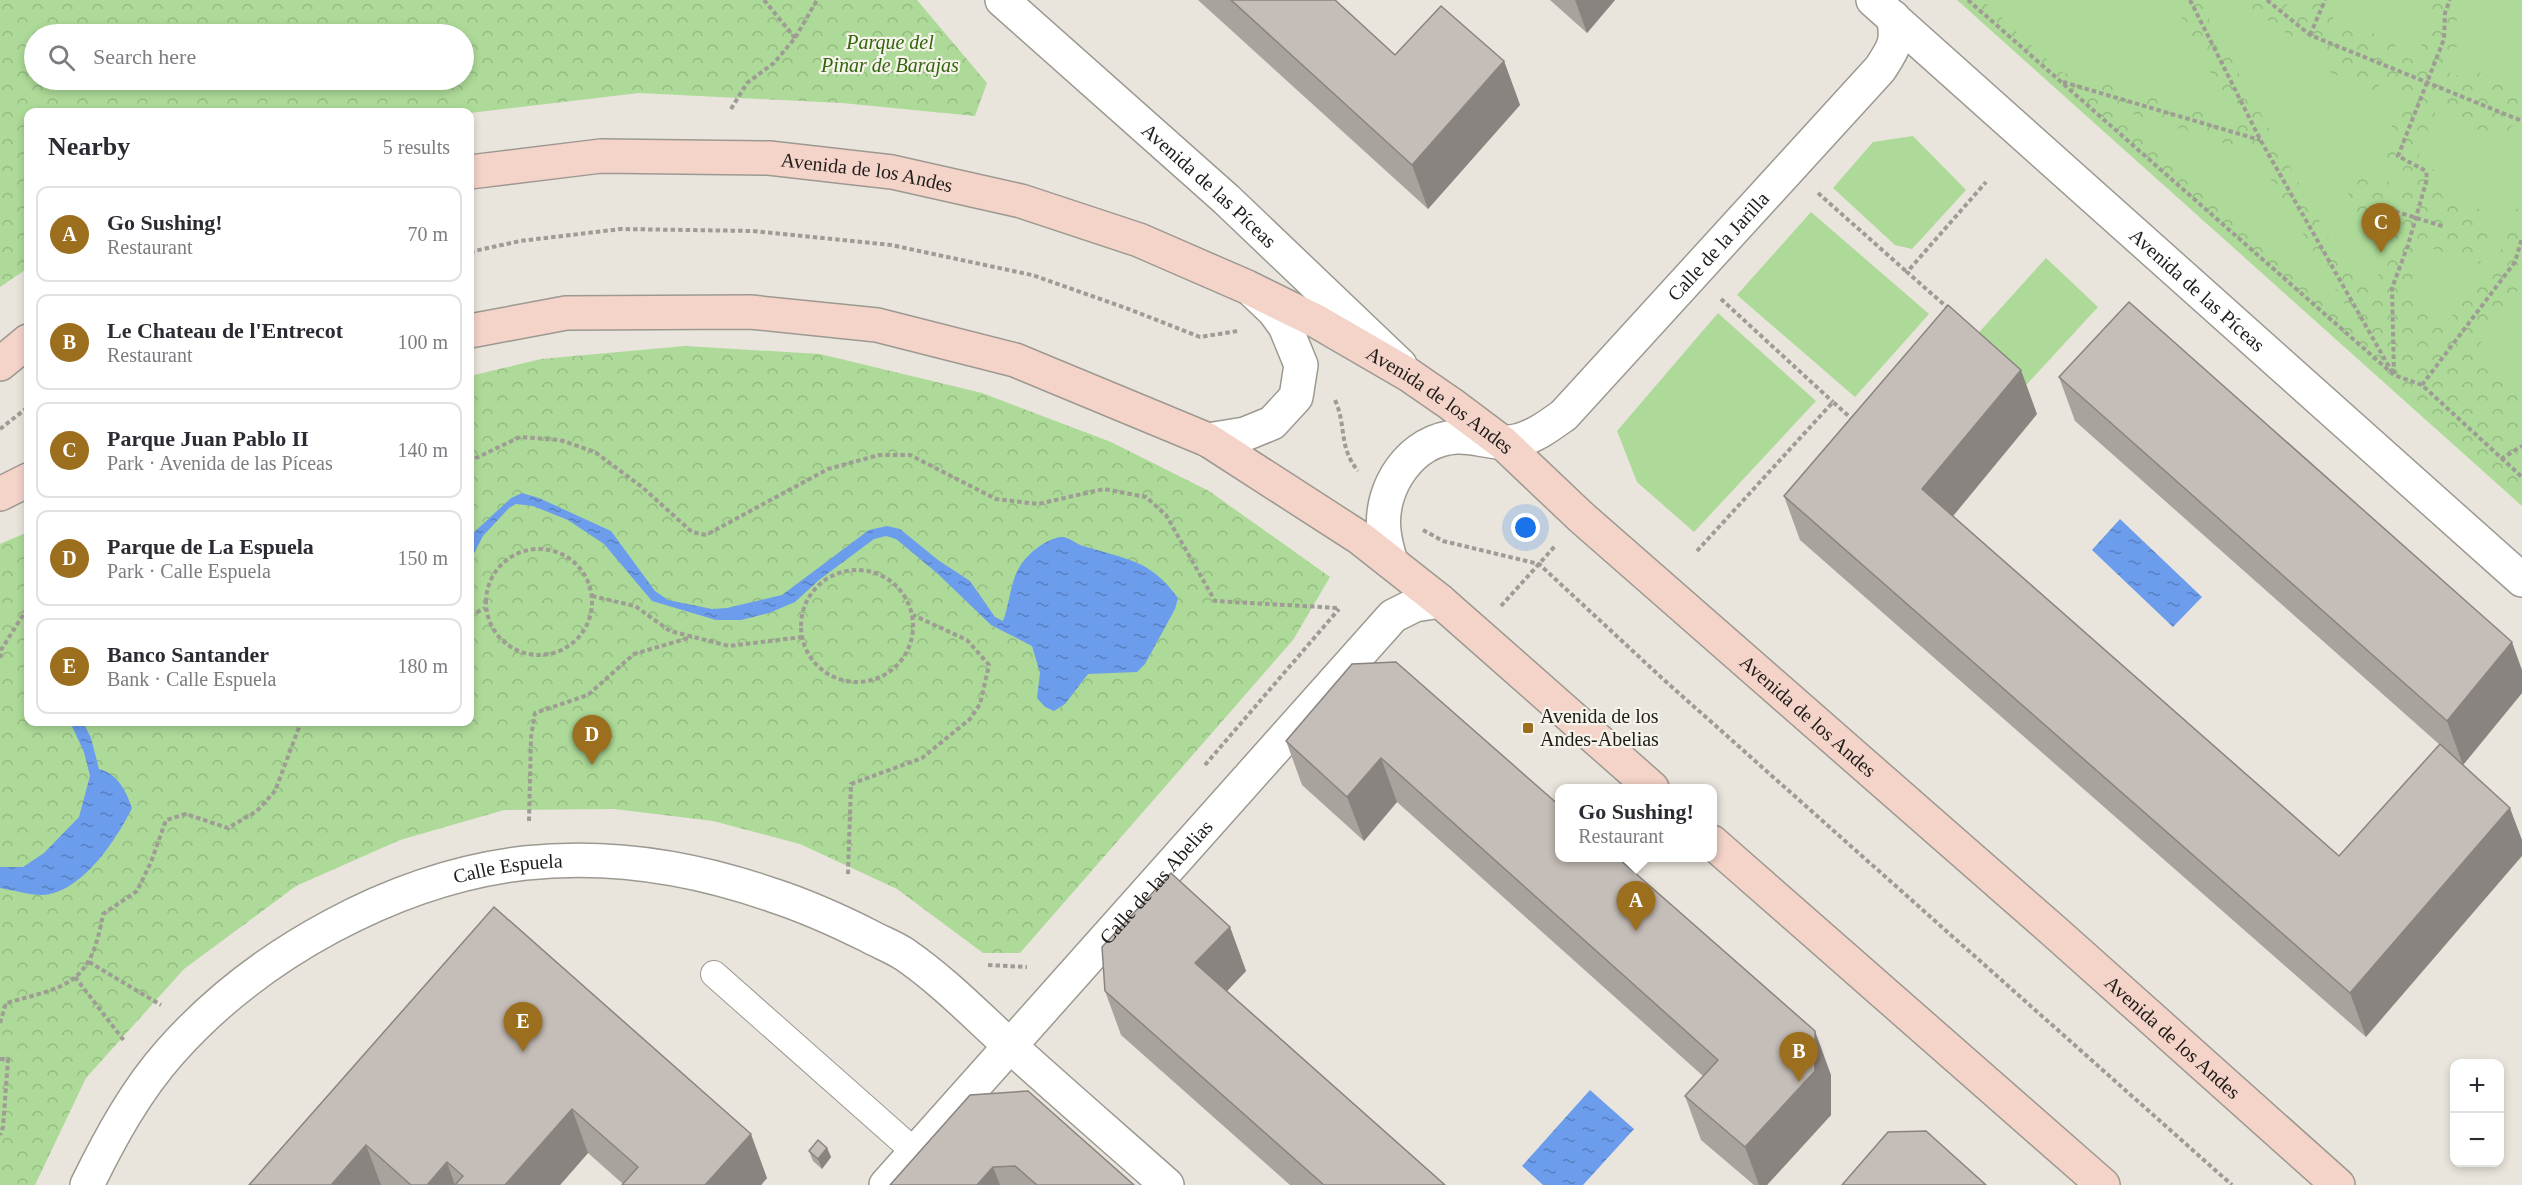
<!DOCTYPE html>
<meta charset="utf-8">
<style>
body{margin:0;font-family:"Times New Roman",serif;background:#f7f7f7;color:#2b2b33}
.controls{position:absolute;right:18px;bottom:18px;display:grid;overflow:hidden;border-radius:12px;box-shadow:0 3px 9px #0003}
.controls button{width:54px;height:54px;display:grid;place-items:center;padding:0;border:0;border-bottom:2px solid #e1e1e2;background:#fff;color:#2b2b33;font:30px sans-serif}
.you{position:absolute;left:1526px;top:528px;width:21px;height:21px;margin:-15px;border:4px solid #fff;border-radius:50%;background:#1a73e8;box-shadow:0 0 0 9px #1a73e833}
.badge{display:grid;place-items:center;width:39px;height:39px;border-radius:50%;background:#9b6f1e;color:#fff;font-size:20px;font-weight:700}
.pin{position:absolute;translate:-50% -50px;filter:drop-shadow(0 2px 3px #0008)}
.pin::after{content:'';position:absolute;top:32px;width:21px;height:18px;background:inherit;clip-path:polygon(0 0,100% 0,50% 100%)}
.popup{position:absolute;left:1555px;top:784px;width:162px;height:78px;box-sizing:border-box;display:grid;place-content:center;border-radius:12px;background:#fff;filter:drop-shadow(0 2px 4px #0005);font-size:20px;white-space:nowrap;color:#7c7c81}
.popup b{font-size:22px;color:#2b2b33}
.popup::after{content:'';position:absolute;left:50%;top:100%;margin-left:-12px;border:12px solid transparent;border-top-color:#fff}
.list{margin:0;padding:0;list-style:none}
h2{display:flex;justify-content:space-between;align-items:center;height:78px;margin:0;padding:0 24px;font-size:26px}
h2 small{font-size:20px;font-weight:400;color:#7c7c81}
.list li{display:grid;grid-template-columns:39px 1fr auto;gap:18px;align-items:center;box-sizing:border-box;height:96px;margin:0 12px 12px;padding:0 12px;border:2px solid #e1e1e2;border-radius:12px}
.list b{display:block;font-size:22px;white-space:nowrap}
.list p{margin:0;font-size:20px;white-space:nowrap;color:#7c7c81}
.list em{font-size:20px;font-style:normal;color:#7c7c81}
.icon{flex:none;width:33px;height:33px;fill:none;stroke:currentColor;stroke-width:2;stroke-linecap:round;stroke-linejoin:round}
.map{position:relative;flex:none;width:2522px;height:1185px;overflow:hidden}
.search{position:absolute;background:#fff;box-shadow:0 3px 9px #0003;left:24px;top:24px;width:450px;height:66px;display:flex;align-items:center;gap:15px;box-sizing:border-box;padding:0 21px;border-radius:33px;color:#7c7c81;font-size:22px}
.panel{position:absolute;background:#fff;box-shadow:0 3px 9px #0003;left:24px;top:108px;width:450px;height:618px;border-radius:12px}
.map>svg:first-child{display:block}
</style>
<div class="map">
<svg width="2522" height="1185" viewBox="0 0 2522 1185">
<defs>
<pattern id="forest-crowns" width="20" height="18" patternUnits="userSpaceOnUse" patternTransform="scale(1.5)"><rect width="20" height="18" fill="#adda98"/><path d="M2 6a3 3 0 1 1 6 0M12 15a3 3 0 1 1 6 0" fill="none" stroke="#94bb82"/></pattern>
<pattern id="water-ripples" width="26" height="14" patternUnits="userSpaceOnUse" patternTransform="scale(1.5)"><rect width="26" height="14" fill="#6c9ded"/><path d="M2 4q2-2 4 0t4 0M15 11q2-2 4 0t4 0" fill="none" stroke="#587fbf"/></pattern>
</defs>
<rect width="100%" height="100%" fill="#e9e5dc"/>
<path fill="url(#forest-crowns)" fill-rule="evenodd" d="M0 0H917L987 83 975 116 842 103 639 93 470 113 28 112V268L0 287ZM464 34V80H34V34Z
M1957 0H2522V506Z
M685 346 820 354 982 393 1111 442 1209 491 1330 577 1293 640 1020 953H983L897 889 800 844 713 821 614 809 504 810 400 840 296 886 184 969 86 1078 35 1185H0V544L28 532V722H470V376L541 359Z"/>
<path fill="#adda98" d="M1982 0H2173L2235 120 2061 72Z
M2199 0H2241L2297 41 2332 57 2328 71 2375 93 2381 82 2405 92 2379 159 2414 175 2410 188 2353 172 2343 217 2394 235 2374 286 2333 246Z
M2285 0H2312L2310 6 2299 13 2289 9Z
M2341 0H2430L2427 6 2428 30 2415 61 2394 53 2396 41 2347 24 2339 36 2328 31Z
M2466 0H2508L2522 7V92L2471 69 2466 78 2449 73 2458 42 2455 24Z
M2439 103 2460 110 2454 121 2505 139 2512 125 2522 129V194L2495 266 2448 320 2405 298 2424 246 2480 264 2494 214 2442 197C2441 175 2436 168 2417 160Z
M2101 104 2255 153 2348 310 2342 316Z
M1913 136 1966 190 1912 249 1895 245 1833 188 1873 142Z
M1811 212 1929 314 1855 397 1737 295Z
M2046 258 2098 307 2017 395 1964 349Z
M2522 284V328L2519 330 2522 335V399L2480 344Z
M1718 313 1816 401 1694 532 1637 482 1617 431Z"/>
<path fill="url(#water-ripples)" d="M522 493 539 498 611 531 655 591 668 600 712 609 727 608 782 595 869 530 887 526 900 529 938 560 970 581 995 617 1003 621C1012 598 1009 573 1030 554 1037 547 1052 537 1062 537 1069 537 1076 544 1083 546 1125 559 1150 559 1178 598L1175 609 1145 664 1137 672 1088 674 1065 704 1054 711 1045 707 1037 698 1040 673 1032 646 991 625 937 573 896 539 886 536 874 539 819 580 795 602 769 613 741 620H716L652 601 604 544 568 520 533 506 516 504 509 508 483 536 470 561V536L511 498Z
M2120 519 2202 597 2173 627 2092 550Z
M70 722H83L91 738 99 769C118 774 126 791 132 808 117 839 81 894 42 895 28 895 13 890 0 888V867H23L44 853 79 817 90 776 84 752Z
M1590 1090 1634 1129 1583 1185H1543L1522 1166Z"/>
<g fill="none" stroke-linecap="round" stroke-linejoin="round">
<defs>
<path id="service" d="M714 974 915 1152"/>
<g id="minor">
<path id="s1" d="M1002 0 1226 199 1400 365"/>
<path id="s2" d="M1873 0 2522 580"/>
<path d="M1208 440 1245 434 1272 423 1296 397 1301 365 1292 343 1285 326 1274 311 1254 292"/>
<path id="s3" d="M1391 562C1388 552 1385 542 1384 531 1379 488 1411 439 1457 437 1478 436 1499 447 1520 440 1537 435 1550 425 1564 415L1880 69C1893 49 1899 42 1893 17"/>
<path id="s4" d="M87 1185C110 1138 136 1090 171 1051 257 954 395 878 525 863 609 854 692 867 772 895 806 906 837 920 869 936 880 942 893 947 904 954 942 980 975 1014 1009 1045 1061 1092 1114 1138 1167 1185"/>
<path id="s5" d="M886 1185 1393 616 1415 605 1440 601"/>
</g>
<g id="secondary">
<path id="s6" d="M470 172 601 156 769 158 892 172 1021 201 1139 240 1247 287 1316 321 1409 375 1451 404 1503 443 1581 517 2055 932 2338 1185"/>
<path d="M470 331 566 313 750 312 877 325 1015 360 1208 440 1360 538 1440 601 1652 788"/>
<path d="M0 364 28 341"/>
<path d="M0 494 28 480"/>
<path d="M1712 842 2103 1185"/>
</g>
</defs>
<use href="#service" stroke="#9c9991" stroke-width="28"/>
<use href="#minor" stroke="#9c9991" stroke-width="36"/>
<use href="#secondary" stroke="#9c9991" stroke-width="36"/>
<path stroke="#9f9b95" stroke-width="4" stroke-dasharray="4.5 3" stroke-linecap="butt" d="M764 0 795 38
M1968 0 2394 375 2422 385 2522 477
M2190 0 2261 141 2392 372
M2267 0 2310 35 2522 121
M2310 35 2325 0
M2063 82 2260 140
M731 109 747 83 774 63 795 38 817 0
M1818 193 1907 272
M2388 209 2445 227
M470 252 520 241 621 229 753 231 891 245 1032 275 1126 308 1200 337 1238 331
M1721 299 1833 402
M1949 309 1907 272 1986 182
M2394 374 2392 288 2408 245 2427 179 2426 171 2398 156 2444 39 2445 13 2450 0
M2422 385 2515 262 2522 238
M1335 400C1347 427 1338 446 1358 471
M0 429 28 407
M2501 459 2522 446
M470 464 476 458 520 437 560 440 595 452 642 487 692 532 706 535 828 469 879 455H910L996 499 1038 504 1104 489 1146 497 1166 515 1215 601 1339 608
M1423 530 1443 541 1539 564 1663 679 2232 1185
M486 602a53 53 0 1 1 106 0a53 53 0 1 1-106 0Z
M1697 551 1833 402 1854 421
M801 626a56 56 0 1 1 112 0a56 56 0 1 1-112 0Z
M592 596 635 606 670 631 729 646 802 637
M1501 606 1556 545
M470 616 485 608
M0 658 1 650 28 607
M1205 765 1339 609
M529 821 531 737 535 713 588 695 634 654 692 637
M848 874 851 784 922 758 970 719 980 704 989 665 967 640 913 615
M89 962 161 1005
M988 965 1027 967
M75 977 125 1042
M0 1023 6 1003C69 986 91 984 103 914L137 891 151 862 166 820 186 814 228 828 257 811 275 791 301 722
M0 1059H8L3 1127 0 1135"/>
<use href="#service" stroke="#fff" stroke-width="26"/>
<use href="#minor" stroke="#fff" stroke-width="33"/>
<use href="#secondary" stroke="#f4d3c9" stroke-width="33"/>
</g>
<path fill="#a9a39d" d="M1198 0H1335L1395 55 1504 61 1520 105 1428 209Z
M1550 0H1615L1587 33Z
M2059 377 2522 670V693L2463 765 2366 1037 1800 540 1784 496 2037 414 1953 516 2339 856 2440 745 2075 421Z
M1352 664 1831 1075V1115L1767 1185H1754L1701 1140 1685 1096 1703 1076 1397 802 1364 841 1302 785 1286 741Z
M494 907 767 1178 761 1185H622L623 1184 588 1153 560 1185H249Z
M1230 927 1246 971 1227 991 1445 1185H1290L1121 1035 1105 991Z
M970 1095 1134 1185H890Z
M827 1148 831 1157 822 1169 813 1161 809 1151Z"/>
<path fill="#8a8480" d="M1575 0H1615L1587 33Z
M1504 61 1520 105 1428 209 1412 165Z
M2021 370 2037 414 1939 533 1922 489Z
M2512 642 2522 670V693L2463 765 2447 721Z
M1381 758 1397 802 1364 841 1347 797Z
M2510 808 2522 840V856L2366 1037 2350 993Z
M1230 927 1246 971 1212 1007 1195 963Z
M1815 1031 1831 1075V1115L1767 1185H1759L1745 1147Z
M572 1109 588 1153 560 1185H505Z
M751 1134 767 1178 761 1185H705Z
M366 1145 381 1185H331Z
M827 1148 831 1157 822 1169 818 1159Z
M447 1162 455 1185H427Z
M993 1167 1000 1185H977Z"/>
<path fill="#c5bdb7" stroke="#8a8480" stroke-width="1.5" d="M1231 0H1335L1395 55 1441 6 1504 61 1412 165Z
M2129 302 2512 642 2447 721 2059 377Z
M1948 305 2021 370 1922 489 2339 856 2440 744 2510 808 2350 993 1784 496Z
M1396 662 1560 806V858H1618L1815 1031V1071L1745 1147 1685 1096 1718 1060 1381 758 1347 797 1286 741 1352 664Z
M1171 873 1230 927 1195 963 1445 1185H1324L1105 991 1102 947Z
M494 907 751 1134 705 1185H622L638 1167 572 1109 505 1185H455L463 1176 447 1162 427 1185H411L366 1145 331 1185H249Z
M1028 1091 1134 1185H1037L1015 1166 993 1167 977 1185H890L970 1095Z
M1926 1131 1986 1185H1842L1888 1132Z
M818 1140 827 1148 818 1159 809 1151Z"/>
<rect fill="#9b6f1e" stroke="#f6f3ea" stroke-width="2" x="1522" y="722" width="12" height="12" rx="3"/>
<g text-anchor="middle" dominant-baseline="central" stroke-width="4.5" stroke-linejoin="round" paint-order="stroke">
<g font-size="20" font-style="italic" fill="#32660e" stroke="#f6f3ea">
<text x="890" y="42">Parque del<tspan x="890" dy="23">Pinar de Barajas</tspan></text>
</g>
<g font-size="20" fill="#1f1d1a" stroke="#f6f3ea">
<text stroke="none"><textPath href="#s6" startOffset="399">Avenida de los Andes</textPath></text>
<text stroke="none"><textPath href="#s1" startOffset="278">Avenida de las Píceas</textPath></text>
<text stroke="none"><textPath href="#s3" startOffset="507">Calle de la Jarilla</textPath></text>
<text stroke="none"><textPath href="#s2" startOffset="435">Avenida de las Píceas</textPath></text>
<text stroke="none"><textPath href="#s6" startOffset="1022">Avenida de los Andes</textPath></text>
<text stroke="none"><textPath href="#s6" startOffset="1508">Avenida de los Andes</textPath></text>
<text stroke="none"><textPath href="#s4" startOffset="550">Calle Espuela</textPath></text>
<text stroke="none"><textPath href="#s5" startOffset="406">Calle de las Abelias</textPath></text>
<text stroke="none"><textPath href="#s6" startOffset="1994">Avenida de los Andes</textPath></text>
</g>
<g font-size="20" fill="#1f1d1a" stroke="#f6f3ea" text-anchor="start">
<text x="1540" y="716">Avenida de los<tspan x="1540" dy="23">Andes-Abelias</tspan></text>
</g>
</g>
</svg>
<div class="controls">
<button>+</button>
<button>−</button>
</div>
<div class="you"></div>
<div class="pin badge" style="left:1636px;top:931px">A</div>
<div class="popup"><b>Go Sushing!</b>Restaurant</div>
<div class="pin badge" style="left:1799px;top:1082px">B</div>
<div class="pin badge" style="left:2381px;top:253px">C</div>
<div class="pin badge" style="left:592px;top:765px">D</div>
<div class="pin badge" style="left:523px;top:1052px">E</div>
<div class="search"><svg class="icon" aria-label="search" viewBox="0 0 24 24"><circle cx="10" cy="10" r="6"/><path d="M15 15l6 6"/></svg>Search here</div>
<section class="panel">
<h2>Nearby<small>5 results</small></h2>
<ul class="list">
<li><span class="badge">A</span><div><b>Go Sushing!</b><p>Restaurant</p></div><em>70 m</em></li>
<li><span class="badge">B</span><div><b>Le Chateau de l'Entrecot</b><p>Restaurant</p></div><em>100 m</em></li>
<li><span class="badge">C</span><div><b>Parque Juan Pablo II</b><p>Park · Avenida de las Píceas</p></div><em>140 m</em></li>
<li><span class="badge">D</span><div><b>Parque de La Espuela</b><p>Park · Calle Espuela</p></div><em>150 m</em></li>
<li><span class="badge">E</span><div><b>Banco Santander</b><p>Bank · Calle Espuela</p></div><em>180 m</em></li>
</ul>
</section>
</div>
